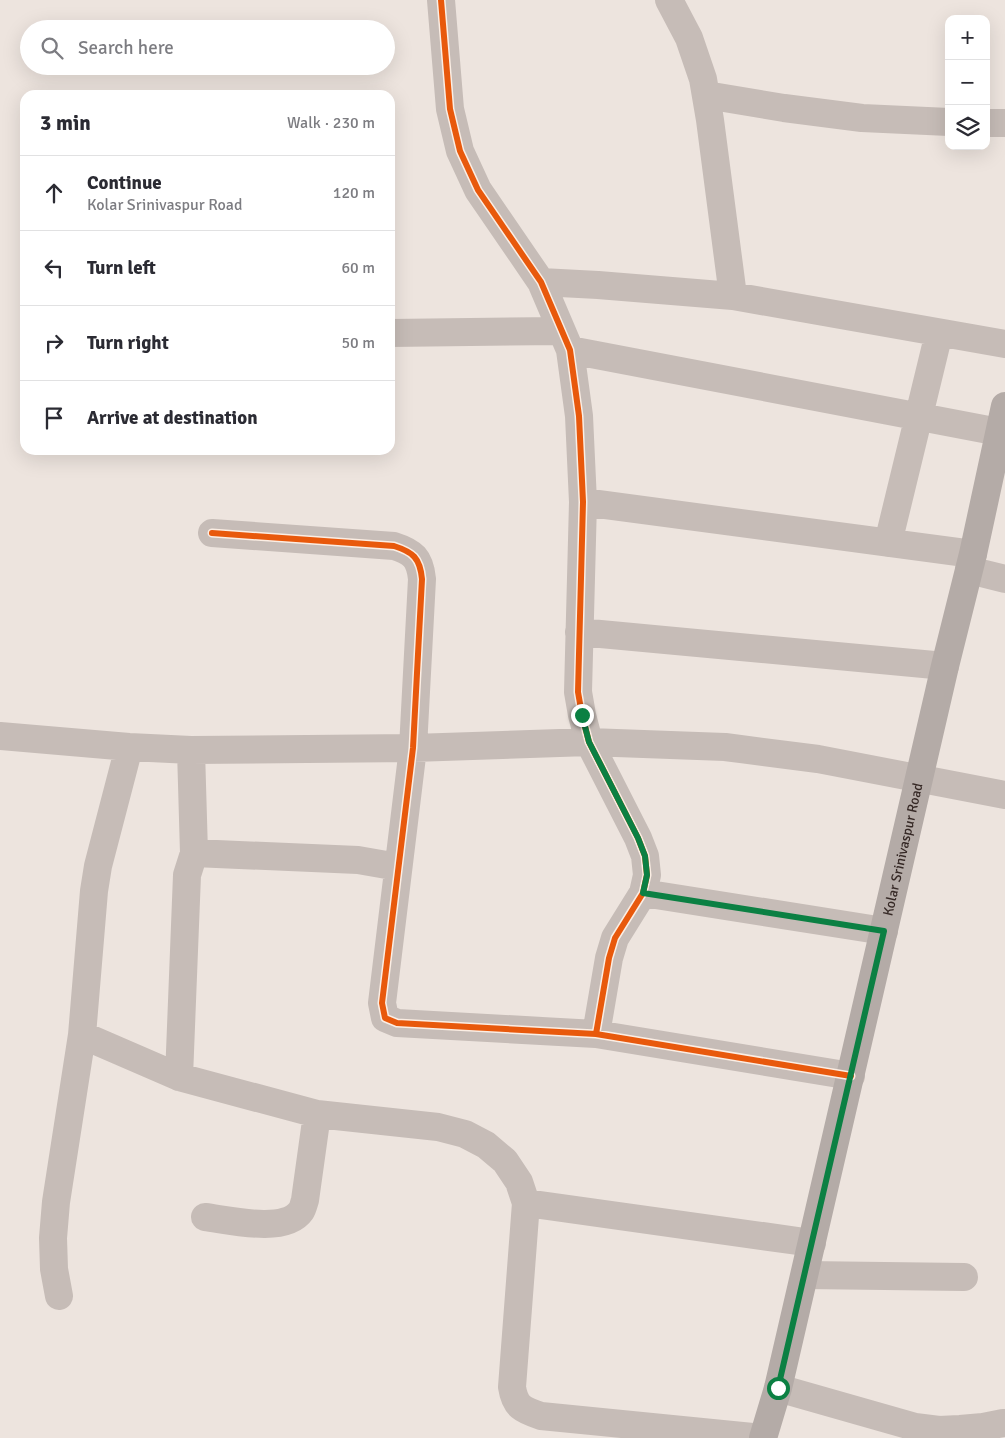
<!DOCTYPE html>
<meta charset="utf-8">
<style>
body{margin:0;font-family:Signika,sans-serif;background:#f2f2f3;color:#2b2b33}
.controls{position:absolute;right:15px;top:15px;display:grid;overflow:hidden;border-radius:10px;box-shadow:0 5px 20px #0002}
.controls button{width:45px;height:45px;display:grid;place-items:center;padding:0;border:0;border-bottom:1px solid #e1e1e2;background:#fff;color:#2b2b33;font:25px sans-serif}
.stop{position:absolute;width:15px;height:15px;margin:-11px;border:4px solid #0b8043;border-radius:50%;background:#fff}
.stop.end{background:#0b8043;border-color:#fff;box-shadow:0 1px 5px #0008}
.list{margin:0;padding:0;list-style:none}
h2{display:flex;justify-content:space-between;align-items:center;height:65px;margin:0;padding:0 20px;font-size:21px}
h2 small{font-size:16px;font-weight:400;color:#7c7c81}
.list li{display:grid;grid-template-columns:32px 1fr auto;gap:15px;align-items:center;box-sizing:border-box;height:75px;padding:0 20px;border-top:1px solid #e1e1e2}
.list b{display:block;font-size:19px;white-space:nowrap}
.list p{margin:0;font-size:16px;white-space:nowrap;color:#7c7c81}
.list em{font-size:16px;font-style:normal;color:#7c7c81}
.icon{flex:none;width:28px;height:28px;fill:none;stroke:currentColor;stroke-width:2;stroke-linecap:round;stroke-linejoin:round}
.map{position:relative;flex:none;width:1005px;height:1438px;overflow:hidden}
.search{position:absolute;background:#fff;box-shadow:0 5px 20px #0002;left:20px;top:20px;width:375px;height:55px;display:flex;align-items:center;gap:12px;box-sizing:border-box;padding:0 18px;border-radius:28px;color:#7c7c81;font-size:19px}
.panel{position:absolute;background:#fff;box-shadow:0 5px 20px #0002;left:20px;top:90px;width:375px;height:365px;border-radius:15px}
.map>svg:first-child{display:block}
</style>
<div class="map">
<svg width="1005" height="1438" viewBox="0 0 1005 1438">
<rect width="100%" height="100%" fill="#ede4de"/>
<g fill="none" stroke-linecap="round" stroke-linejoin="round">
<path stroke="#c6bcb7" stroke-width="28" d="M441 0 450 109 460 151 478 190 541 282 570 350 579 416 583 502 578 692 582 715 589 742 638 838 645 856 647 875 643 893 615 938 609 958 596 1034
M669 0 689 38 703 79 710 120 733 296
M706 95 784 108 862 118 949 122
M986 123H1005
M541 282 598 285 733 296 1005 344
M390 333 561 331
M570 350 999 432
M583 502 973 554
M212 533 394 546C413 552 420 558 422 579L413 748 382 1003 385 1018 397 1023 596 1034 851 1076
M888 543 939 333
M969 570 1005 579
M579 632 945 666
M0 736 129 747 191 750 413 748 589 742 725 747 818 759 1005 795
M194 853 358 860 398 867
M643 893 884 931
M82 1035 179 1077 317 1114 438 1127 465 1134 486 1145 505 1161 519 1182 526 1203 512 1387C515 1407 523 1410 541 1416L763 1438
M179 1077 187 875 194 853 191 750
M526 1203 812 1243
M205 1217C229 1220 285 1234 301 1211 303 1208 304 1203 305 1200L317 1114
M805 1275 964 1277
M59 1296 54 1269 53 1238 56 1202 82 1035 94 891 98 866 129 747
M778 1388 915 1427 939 1430 960 1429 983 1427 1003 1423"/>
<path stroke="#b4aba7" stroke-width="28" id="s1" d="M763 1438 778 1388 945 666 973 554 1005 406"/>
<defs>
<path id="cycleway" d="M441 0 450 109 460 151 478 190 541 282 570 350 579 416 583 502 578 692 582 715 589 742 638 838 645 856 647 875 643 893 615 938 609 958 596 1034
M212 533 394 546C413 552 420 558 422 579L413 748 382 1003 385 1018 397 1023 596 1034 851 1076"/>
</defs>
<use href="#cycleway" stroke="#fbeee4" stroke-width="9"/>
<use href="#cycleway" stroke="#e8590c" stroke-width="6"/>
</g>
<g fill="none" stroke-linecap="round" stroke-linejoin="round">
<path stroke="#0b8043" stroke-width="6" d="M582 715 589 742 638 838 645 856 647 875 643 893 884 931 778 1388"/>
</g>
<g text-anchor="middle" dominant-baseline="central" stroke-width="5" stroke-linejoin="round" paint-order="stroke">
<g font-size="14" fill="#362926" stroke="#fbeee4">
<text stroke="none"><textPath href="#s1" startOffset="605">Kolar Srinivaspur Road</textPath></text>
</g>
</g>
</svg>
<div class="controls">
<button>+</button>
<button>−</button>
<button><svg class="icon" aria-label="layers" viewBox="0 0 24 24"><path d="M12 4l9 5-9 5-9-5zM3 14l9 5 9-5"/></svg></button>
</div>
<div class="stop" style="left:778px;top:1388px"></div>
<div class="stop end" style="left:582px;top:715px"></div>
<div class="search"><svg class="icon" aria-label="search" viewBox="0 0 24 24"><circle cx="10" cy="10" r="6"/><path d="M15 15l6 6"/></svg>Search here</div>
<section class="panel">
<h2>3 min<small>Walk · 230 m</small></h2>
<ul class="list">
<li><svg class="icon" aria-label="ahead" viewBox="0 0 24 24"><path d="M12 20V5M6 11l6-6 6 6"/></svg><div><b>Continue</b><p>Kolar Srinivaspur Road</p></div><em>120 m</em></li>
<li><svg class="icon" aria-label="left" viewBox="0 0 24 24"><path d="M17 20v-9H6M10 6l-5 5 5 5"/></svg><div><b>Turn left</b></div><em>60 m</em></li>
<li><svg class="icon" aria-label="right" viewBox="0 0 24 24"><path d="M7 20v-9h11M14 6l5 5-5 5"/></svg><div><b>Turn right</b></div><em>50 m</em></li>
<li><svg class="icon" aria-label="arrive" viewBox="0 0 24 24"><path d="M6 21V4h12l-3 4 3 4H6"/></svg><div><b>Arrive at destination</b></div></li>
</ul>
</section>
</div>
